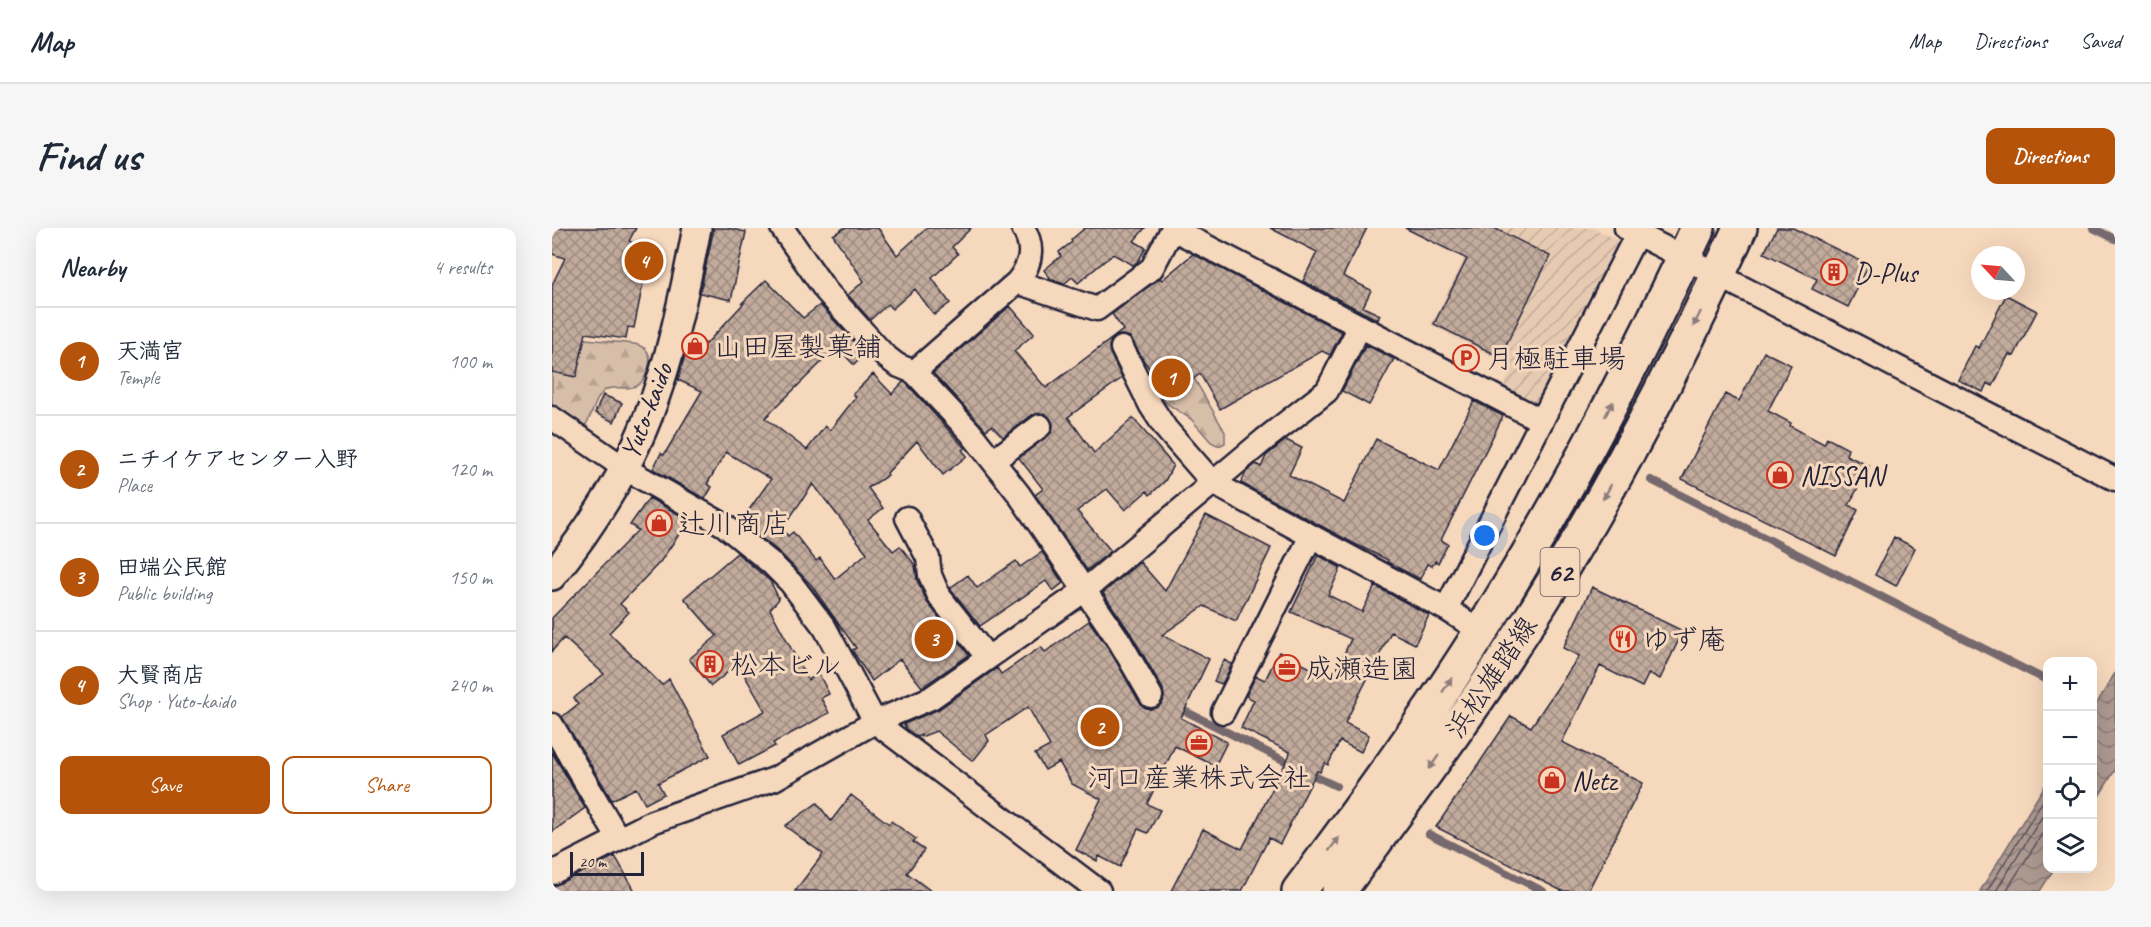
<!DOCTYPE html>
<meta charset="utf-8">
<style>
body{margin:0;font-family:Caveat,"Klee One",sans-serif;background:#f6f6f7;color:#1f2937}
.controls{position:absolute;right:18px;bottom:18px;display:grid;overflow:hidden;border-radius:12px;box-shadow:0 6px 24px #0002}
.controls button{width:54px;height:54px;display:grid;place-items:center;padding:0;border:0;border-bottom:2px solid #e0e1e3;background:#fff;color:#1f2937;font:30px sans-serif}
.compass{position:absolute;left:1419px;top:18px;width:54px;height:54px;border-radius:50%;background:#fff;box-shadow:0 6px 24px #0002;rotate:296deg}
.scale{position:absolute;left:18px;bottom:15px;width:74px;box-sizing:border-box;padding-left:6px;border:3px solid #22223b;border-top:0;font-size:16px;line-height:21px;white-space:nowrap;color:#22223b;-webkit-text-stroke:4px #f6d8bc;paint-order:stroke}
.you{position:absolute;left:933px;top:308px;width:21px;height:21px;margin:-15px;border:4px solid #fff;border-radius:50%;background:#1a73e8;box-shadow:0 0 0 9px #1a73e833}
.badge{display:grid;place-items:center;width:39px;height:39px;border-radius:50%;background:#b45309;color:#fff;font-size:20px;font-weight:700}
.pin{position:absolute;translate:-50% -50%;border:3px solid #fff;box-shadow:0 2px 6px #0006}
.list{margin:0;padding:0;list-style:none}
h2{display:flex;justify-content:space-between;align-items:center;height:78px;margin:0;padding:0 24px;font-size:26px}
h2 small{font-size:20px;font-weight:400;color:#747a83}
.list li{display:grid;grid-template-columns:39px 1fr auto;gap:18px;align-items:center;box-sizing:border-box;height:108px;padding:0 24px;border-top:2px solid #e0e1e3}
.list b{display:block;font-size:22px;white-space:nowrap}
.list p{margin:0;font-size:20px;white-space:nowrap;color:#747a83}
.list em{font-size:20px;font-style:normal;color:#747a83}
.actions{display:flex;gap:12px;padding:18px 24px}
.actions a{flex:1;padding:14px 0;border:2px solid #b45309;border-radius:12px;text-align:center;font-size:21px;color:#b45309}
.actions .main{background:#b45309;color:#fff}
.icon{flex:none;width:33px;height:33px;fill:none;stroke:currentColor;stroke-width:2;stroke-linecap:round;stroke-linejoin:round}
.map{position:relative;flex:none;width:1563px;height:663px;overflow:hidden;border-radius:12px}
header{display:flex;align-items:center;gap:36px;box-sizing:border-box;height:84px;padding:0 30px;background:#fff;border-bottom:2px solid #e0e1e3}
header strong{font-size:28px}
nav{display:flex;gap:33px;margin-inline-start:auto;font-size:21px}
.intro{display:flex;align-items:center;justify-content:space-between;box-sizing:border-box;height:144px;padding:0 36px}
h1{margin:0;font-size:42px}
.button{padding:15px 27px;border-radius:12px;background:#b45309;color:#fff;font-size:21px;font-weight:700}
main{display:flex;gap:36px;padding:0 36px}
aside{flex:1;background:#fff;border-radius:12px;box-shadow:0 6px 24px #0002}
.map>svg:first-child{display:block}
</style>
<header>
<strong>Map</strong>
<nav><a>Map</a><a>Directions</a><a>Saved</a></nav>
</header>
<div class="intro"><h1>Find us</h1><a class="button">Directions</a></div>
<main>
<aside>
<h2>Nearby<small>4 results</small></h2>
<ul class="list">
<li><span class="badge">1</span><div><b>天満宮</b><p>Temple</p></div><em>100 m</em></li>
<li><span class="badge">2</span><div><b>ニチイケアセンター入野</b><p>Place</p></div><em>120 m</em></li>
<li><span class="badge">3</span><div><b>田端公民館</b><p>Public building</p></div><em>150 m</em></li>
<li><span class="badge">4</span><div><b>大賢商店</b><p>Shop · Yuto-kaido</p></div><em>240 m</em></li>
</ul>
<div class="actions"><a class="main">Save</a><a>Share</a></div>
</aside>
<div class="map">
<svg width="1563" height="663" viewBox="0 0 1563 663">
<defs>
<pattern id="industrial-furrows" width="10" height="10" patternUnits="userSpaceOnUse" patternTransform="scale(1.5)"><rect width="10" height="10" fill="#e6cab2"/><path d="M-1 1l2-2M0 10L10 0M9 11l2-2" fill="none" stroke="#c5ad9a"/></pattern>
<pattern id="forest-firs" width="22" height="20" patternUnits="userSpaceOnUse" patternTransform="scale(1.5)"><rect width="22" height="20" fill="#d7bea9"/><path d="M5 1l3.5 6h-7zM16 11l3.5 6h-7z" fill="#b8a392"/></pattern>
<pattern id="water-waves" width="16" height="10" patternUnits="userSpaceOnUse" patternTransform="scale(1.5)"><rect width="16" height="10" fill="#ad9990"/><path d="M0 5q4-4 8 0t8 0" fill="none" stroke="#8c7c77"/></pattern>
<pattern id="building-cross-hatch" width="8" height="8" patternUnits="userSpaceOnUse" patternTransform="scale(1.5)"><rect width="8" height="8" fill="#c2ab9c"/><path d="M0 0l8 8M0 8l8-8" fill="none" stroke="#9d8b80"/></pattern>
</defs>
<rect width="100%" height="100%" fill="#f6d8bc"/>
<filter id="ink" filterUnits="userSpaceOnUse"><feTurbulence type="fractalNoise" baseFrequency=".0167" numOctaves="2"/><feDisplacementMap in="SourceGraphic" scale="12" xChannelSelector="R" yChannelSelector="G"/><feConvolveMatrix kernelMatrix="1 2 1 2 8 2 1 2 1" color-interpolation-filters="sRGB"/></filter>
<g filter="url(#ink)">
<path fill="url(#industrial-furrows)" d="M928 0H1041L1073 16 991 177 981 180 949 163 961 139 879 97Z"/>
<path fill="url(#forest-firs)" stroke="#7c7072" stroke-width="1.5" d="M14 109 83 116C89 118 95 120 97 127 100 136 93 152 86 157 76 164 63 156 53 162 42 170 41 189 32 199L0 184V116Z
M628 131 643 152 673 204V215L667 218 659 214 639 191 614 175 597 152 596 148 600 139Z"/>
<path fill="url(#water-waves)" stroke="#75696e" stroke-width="1.5" d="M1563 445V542L1541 578V482Z
M1495 554 1496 640 1502 641 1488 663H1428Z"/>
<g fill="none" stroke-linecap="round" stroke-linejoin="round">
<path stroke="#5a525d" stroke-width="1.5" d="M1435 663 1496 565
M1444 663 1496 579
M1454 663 1496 597"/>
<path stroke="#75696e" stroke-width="8" d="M1541 0 1563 11
M1099 252 1496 453
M625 479 743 538
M754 544 784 558
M877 606 991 663"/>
</g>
<path fill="url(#building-cross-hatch)" stroke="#22223b" stroke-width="1.5" fill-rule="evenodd" d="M0 0H84L77 13 112 30 102 51 93 46 82 100 76 99 74 111 34 105 24 149 0 144V57L13 30 0 26Z
M162 0H176L194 4 179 72 148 65Z
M292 0H326L345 27 375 0H419L400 19 406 26 380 50 398 75 382 87 363 61 340 81 336 76 318 92 296 67 312 53 281 7Z
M533 0H593L582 13 594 20 586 33 581 37 561 26 526 55 520 49 512 56 499 51 492 42 509 28 507 24 520 14 519 12Z
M718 0H815L791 48 819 62 811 79 828 87 826 92 751 53 765 24Z
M853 0H942L998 28 948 129 882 96 915 31Z
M1225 0H1241L1317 37 1296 79 1260 61 1265 51 1212 25Z
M641 26 790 104 778 127 770 123 668 181 648 146 618 168 592 133 578 109 570 107 563 108 559 112 557 119 558 125 570 150 516 189 542 225 581 190 621 237 613 253 598 267 595 263 573 282 555 261 525 283 559 323 535 342 483 267 491 261 467 230 500 204 501 196 498 190 493 185 480 187 451 209 440 198 434 202 381 145 458 78 482 106 462 123 494 160 571 102 560 86 608 50 610 52Z
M214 52 251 90 268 77 313 126 302 137 285 119 213 190 255 222 273 198 278 202 304 169 301 166 321 146 340 166 351 154 354 155 413 220 410 222 415 228 391 247 365 213 335 245 336 247 316 260 331 280 316 292 341 323 348 318 363 337 365 352 375 374 417 427 370 459 348 431 320 453 300 422 304 420 259 357 228 325 189 293 219 251 174 224 155 256 160 259 153 271 101 241 109 225 112 227 150 163 126 152 138 108 154 116 192 75H190ZM261 256 315 325 283 351 268 330 264 333 241 304 236 308 230 301Z
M1454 67 1485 83 1462 128 1457 126 1441 158 1435 155 1431 164 1406 152 1423 118 1427 120Z
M814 117 842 131 817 177 790 163Z
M1212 124 1239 137 1216 183 1239 195 1238 198 1272 216 1275 210 1296 221 1294 227 1317 238 1297 277 1306 282 1284 328 1130 251 1173 166 1187 173Z
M51 167 70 175 62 194 43 185Z
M922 173 951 188 889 312 896 316 886 335 883 333 880 338 875 336 868 351 835 334 836 332 801 315 689 255 694 244 704 236 709 239 714 228 734 212 750 220 737 247 792 275 824 211 887 242Z
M97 270 137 292 108 334 68 376 77 384 57 405 110 457 117 451 158 528 106 555 112 566 93 576 84 560 60 572 10 489 26 476 22 470 52 446 12 410 0 423V390L86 302 78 297Z
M654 287 719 320 684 393 652 378 610 407 657 431 629 490 675 514 663 538 623 518 595 576 608 582 596 605 586 601 568 639 547 628 545 633 524 622 549 571 520 556 507 534 493 542 483 526 498 518 476 479 434 507 437 513 421 533 384 503 369 509V507L365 509 354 501 352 496 387 481 445 440 449 446 489 419 493 424 537 393 557 421 588 475 592 479 598 481 606 479 611 474 612 469 611 461 579 406 551 365 588 334 613 363Z
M1342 309 1363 320 1344 358 1323 347Z
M490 324 511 355 501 363 494 353 428 398 398 360 416 347 425 360 464 333 468 339Z
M185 325 218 353 227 371 218 381 256 452 267 446 277 466 269 470 277 485 221 515 223 518 187 537 171 506 213 483 186 436 159 458 137 431 165 408 132 370Z
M766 327 789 340 776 367 810 384 823 358 877 387 863 416 839 404 793 495 817 507 809 524 788 513 776 537 773 535 768 544 765 543 728 616 717 610 690 663H619L651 601 690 621 737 528 738 524 689 500 702 472 694 468 704 448 713 452 727 424 780 451 799 411 739 384Z
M1040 359 1131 403 1108 451 1097 445 1090 459 1048 438 1010 514 1091 555 1036 663H1010L884 599 959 488 979 499 1027 428 1011 420Z
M672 432 680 436 670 456 662 453Z
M0 524 33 580 0 604Z
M299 567 337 596 339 593 364 611 361 614 372 622 355 645 379 663H243L271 626 233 598 265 575 279 593Z
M63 628 83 663H0L1 658Z"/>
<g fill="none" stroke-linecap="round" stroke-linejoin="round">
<defs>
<path id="minor" d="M230 0 274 63 332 127 345 137 362 144 418 204 466 265 568 414 599 468
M1074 0 1563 251
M621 1 990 193
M465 54 545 81 600 40 621 0
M570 120 599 178 614 201 661 255 894 381 929 403
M362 144 465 54C479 37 483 20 471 0
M0 190 72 240 172 297 219 335 239 355 273 400 323 494 547 663
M441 233 488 198
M355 290 376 330 378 347 387 368 436 430
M894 381 1088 0
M671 484 759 308
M0 497 66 610
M0 645 100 594 222 551 323 494 379 470 533 362 712 212 775 163 808 98"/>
<path id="tertiary" d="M0 348C27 315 51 279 72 241 112 167 129 82 145 0"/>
<path id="primary" d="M747 663C822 563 896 461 960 353 1029 239 1089 121 1146 0
M787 663C856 569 926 475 988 376 1063 256 1129 129 1188 0"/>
</defs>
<use href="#minor" stroke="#22223b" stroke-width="27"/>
<use href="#tertiary" stroke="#22223b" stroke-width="32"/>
<use href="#primary" stroke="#22223b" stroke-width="38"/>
<use href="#minor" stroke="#f6d8bc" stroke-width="22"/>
<use href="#tertiary" stroke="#f6d8bc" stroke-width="27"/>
<use href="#primary" stroke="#f6d8bc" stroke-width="33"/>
</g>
<defs><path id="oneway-solid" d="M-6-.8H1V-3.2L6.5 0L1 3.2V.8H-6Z" transform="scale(1.5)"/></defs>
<g fill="#8c7d7c">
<use href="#oneway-solid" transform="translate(1145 91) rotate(116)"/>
<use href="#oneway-solid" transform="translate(1057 181) rotate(-62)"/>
<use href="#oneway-solid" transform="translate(1055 264) rotate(119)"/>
<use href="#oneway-solid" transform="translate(895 457) rotate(-57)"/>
<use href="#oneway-solid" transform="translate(882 534) rotate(125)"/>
<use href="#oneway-solid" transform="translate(782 616) rotate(-53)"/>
</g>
</g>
<defs>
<symbol id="building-ring" viewBox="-11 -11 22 22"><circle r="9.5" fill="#f6d8bc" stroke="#c8321e" stroke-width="1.5"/><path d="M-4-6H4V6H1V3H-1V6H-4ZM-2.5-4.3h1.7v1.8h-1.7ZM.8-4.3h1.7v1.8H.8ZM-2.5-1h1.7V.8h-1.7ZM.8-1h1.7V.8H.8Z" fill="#c8321e"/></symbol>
<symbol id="shop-ring" viewBox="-11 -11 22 22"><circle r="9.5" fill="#f6d8bc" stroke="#c8321e" stroke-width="1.5"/><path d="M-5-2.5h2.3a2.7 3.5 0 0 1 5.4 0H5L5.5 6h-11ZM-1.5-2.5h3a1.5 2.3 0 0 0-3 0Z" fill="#c8321e"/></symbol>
<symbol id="parking-ring" viewBox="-11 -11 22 22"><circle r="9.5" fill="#f6d8bc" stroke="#c8321e" stroke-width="1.5"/><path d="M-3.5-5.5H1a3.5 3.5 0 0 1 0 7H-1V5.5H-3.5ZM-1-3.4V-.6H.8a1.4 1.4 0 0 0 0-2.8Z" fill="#c8321e"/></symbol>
<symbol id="restaurant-ring" viewBox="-11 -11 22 22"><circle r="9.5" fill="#f6d8bc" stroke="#c8321e" stroke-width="1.5"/><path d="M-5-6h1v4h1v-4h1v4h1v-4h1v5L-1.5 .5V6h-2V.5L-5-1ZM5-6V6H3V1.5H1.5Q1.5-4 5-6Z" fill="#c8321e"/></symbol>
<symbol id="office-ring" viewBox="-11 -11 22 22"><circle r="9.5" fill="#f6d8bc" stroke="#c8321e" stroke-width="1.5"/><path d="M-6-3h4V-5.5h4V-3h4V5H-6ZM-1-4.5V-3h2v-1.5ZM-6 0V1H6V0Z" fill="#c8321e"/></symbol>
</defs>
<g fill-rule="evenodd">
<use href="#building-ring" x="1267" y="29" width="30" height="30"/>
<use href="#shop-ring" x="128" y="103" width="30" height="30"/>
<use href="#parking-ring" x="899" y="115" width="30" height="30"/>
<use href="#shop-ring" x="1213" y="232" width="30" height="30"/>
<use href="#shop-ring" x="92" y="280" width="30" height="30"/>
<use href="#restaurant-ring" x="1056" y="396" width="30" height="30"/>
<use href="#building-ring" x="143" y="421" width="30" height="30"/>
<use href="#office-ring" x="720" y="425" width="30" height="30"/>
<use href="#office-ring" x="632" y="500" width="30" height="30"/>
<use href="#shop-ring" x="985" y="537" width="30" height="30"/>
</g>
<g text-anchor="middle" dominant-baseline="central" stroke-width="6" stroke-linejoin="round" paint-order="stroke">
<rect fill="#f6d8bc" stroke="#625962" stroke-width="1.5" x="988.5" y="320" width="39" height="48" rx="4.5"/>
<g font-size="27" font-weight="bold" fill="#22223b">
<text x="1008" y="344">62</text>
</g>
<g font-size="28" fill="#22223b" stroke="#f6d8bc" text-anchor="start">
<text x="1302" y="44">D-Plus</text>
<text x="162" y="118">山田屋製菓舗</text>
<text x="934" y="130">月極駐車場</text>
<text x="1248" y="247">NISSAN</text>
<text x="126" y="295">辻川商店</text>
<text x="1090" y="411">ゆず庵</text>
<text x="178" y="436">松本ビル</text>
<text x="754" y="440">成瀬造園</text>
<text x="647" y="549" text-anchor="middle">河口産業株式会社</text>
<text x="1020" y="552">Netz</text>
</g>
<g font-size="28" fill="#22223b" stroke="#f6d8bc">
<text transform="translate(94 183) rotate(-69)">Yuto-kaido</text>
<text transform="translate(939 449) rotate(-56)">浜松雄踏線</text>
</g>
</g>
</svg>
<div class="controls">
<button>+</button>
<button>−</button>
<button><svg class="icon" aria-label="locate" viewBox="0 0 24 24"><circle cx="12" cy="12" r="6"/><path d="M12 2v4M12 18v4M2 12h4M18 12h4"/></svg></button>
<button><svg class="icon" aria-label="layers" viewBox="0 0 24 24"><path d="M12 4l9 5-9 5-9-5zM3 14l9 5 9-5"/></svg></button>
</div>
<svg class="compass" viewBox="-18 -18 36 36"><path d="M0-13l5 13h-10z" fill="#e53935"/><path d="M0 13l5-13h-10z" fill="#747a83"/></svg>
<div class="scale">20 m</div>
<div class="you"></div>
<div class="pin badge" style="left:619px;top:150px">1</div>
<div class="pin badge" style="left:548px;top:499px">2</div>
<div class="pin badge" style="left:382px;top:411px">3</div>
<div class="pin badge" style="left:92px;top:33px">4</div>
</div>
</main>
